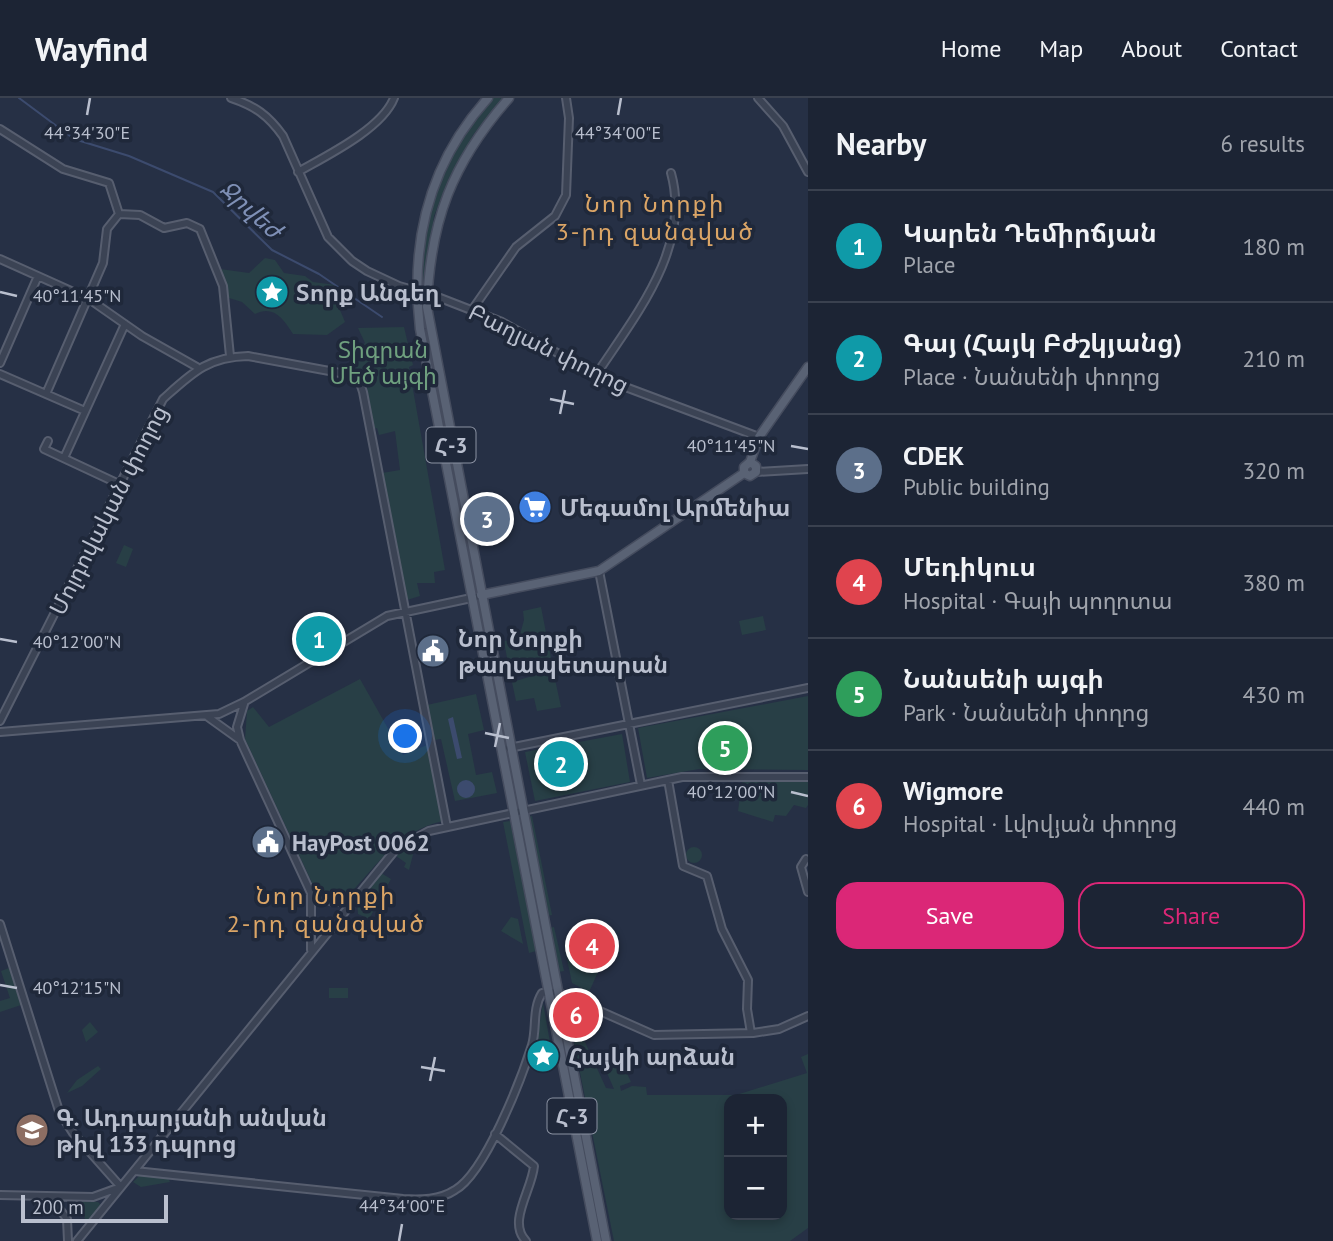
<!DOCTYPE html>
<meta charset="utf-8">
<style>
body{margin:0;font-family:"PT Sans","Noto Sans Armenian",sans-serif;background:#293040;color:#f1f3f6}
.controls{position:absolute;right:21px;bottom:21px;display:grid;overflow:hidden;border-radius:14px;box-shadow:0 4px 10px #0003}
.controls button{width:63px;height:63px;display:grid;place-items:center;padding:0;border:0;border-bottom:2px solid #3a414f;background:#1c2434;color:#f1f3f6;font:35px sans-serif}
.scale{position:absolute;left:21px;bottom:18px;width:147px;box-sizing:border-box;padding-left:7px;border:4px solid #b9bfce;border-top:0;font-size:19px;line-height:24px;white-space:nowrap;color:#b9bfce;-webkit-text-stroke:5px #1f283a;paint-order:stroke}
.you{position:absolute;left:406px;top:639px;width:24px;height:24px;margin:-18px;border:5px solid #fff;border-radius:50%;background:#1a73e8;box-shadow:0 0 0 10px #1a73e833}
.badge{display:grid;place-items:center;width:46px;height:46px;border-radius:50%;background:#db2777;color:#fff;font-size:23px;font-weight:700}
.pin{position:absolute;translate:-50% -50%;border:4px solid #fff;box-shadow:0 2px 7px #0006}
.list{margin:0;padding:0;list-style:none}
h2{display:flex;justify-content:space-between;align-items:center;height:91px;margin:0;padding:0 28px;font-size:30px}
h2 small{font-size:23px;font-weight:400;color:#a0a4ac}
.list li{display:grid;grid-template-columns:46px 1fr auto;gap:21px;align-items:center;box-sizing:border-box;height:112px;padding:0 28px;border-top:2px solid #3a414f}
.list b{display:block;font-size:26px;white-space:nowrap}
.list p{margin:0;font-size:23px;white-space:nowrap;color:#a0a4ac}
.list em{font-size:23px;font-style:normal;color:#a0a4ac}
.actions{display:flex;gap:14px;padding:21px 28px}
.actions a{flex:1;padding:16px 0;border:2px solid #db2777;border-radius:21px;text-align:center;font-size:24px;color:#db2777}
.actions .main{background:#db2777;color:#fff}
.map{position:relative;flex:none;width:808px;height:1143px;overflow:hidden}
header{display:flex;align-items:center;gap:42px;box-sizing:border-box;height:98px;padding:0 35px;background:#1c2434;border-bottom:2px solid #3a414f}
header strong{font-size:33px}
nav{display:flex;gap:38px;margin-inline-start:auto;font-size:24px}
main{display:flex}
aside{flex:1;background:#1c2434}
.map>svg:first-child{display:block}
</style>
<header>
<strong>Wayfind</strong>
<nav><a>Home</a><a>Map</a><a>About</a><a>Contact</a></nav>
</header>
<main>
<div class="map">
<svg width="808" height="1143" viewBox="0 0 808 1143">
<rect width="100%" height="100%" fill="#263045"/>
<path fill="#283f46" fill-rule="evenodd" d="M493 0H502L473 37 448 82 434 118 424 184 420 183 431 106 458 47Z
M265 160 275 162 284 175 305 178 313 184 336 187 341 196H346L340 212 345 224 327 237 293 236C283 220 273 207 255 216L242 204 229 200 220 171 249 175Z
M404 229 413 267 409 269 445 472 434 474 435 485H417L420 498 407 502 382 375 400 372 395 333 379 337 377 330 374 331 367 289 353 271 358 252 365 245 358 230Z
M124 447 133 451 126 469 116 465Z
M541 509 552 565 510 577 504 543 519 540 524 522 523 513Z
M763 518 766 532 742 537 739 523Z
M553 572 561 609 537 613 534 600 516 603 512 584Z
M360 581 403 657 427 647 443 723C401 732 377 766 350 796 338 803 323 797 313 787L245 641 247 613 253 609 269 629Z
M476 596 484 632 468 636 476 677 492 674 497 695 455 703 441 641 434 642 427 607Z
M808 598V672L699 671 647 680 638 630Z
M622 636 630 684 535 703 525 654Z
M742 684H808V707L806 710 794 707 786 718 775 717 773 724 738 713Z
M532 718 552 817 546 818 526 719Z
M510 723 536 853 529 855 503 724Z
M413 746 415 749 409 772 404 769 406 765 396 758Z
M686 757a8 8 0 1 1 16 0a8 8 0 1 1-16 0Z
M381 775 391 781 369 821 358 816 357 803Z
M511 819 518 821 523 846 501 833Z
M554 829 564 873 558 874 549 830Z
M580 841 600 857 598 874 589 894 572 885 565 851Z
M9 870 21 907 0 914V903L10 900 1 873Z
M329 890H348V900H329Z
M543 905 550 944 536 947Z
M90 924 98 934 86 944 82 932Z
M577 939 585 944 606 990 614 991 604 968 621 963 631 984 620 988 621 993 632 988 646 989 647 997H736L807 975 801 959 808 956V1130L790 1143H614L574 945ZM729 1001H782V1117H729Z
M98 968 101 971 82 988 67 995 77 982Z
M140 1077 168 1080 170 1084 141 1089 133 1084Z
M79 1103 98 1104 101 1107 88 1122 85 1121Z"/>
<path fill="#3c4b6e" d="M453 619 462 660 457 661 448 621Z
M457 691a9 9 0 1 1 18 0a9 9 0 1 1-18 0Z"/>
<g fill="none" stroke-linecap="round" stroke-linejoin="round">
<path stroke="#3c4b6e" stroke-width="2" d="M19 0 74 41 129 58 213 94 272 152 319 176 382 219"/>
<defs>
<path id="minor" d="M231 0C255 8 268 17 283 38L328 139 352 163 367 173 399 188 435 198 502 224 604 281 759 339
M758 0 783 28 808 74
M0 31 63 71 109 85 119 116
M298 74C326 58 382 31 394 0
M0 161 89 201 142 238 197 269
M472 212 516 149 555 118 566 97 569 20 566 0
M0 265 38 178
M0 276 85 313
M596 277C634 219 692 150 671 75
M46 296 103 165 107 131 119 116 140 117 164 130 187 125 200 131 223 188 230 258
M48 343 44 351 119 386
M64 360 125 226
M756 374 808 371
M599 473 641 687
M244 606 237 629 240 642 311 795V852
M208 619 240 642
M0 623 163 301C192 275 207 259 248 258L351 277 360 285 363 294 447 729
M0 634 219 616 244 604 387 518 476 499
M509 650 808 590
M668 682 683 768 707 778 722 831 748 882 747 911 751 935
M806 761 801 769 808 794
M311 795 333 804H350
M0 826 59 1013 73 1035 120 1088
M495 1036 534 1068C532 1092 507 1124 526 1143
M135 1073 403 1101C420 1102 440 1102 455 1092 485 1075 521 982 532 947 537 930 532 911 542 895L557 894 654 937 753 935 779 931 808 918
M0 1097 93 1099 115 1091
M52 1101 67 1121 68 1143
M77 1143 396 751 429 733 682 679H808"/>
<path id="major" d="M488 0C429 65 410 145 420 231L597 1143
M509 0C452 65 430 123 427 209L606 1143
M744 375V369L750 364 759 339 808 269
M744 375 750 378 756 374V368L750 364
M481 497 599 473 744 375"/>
</defs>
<use href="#minor" stroke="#575e6f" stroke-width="10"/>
<use href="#major" stroke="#454c5e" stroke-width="11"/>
<use href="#minor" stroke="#3b4354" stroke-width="6"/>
<use href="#major" stroke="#596274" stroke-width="8"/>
</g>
<path fill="none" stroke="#b9bfce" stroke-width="2.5" d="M87 17 90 0M618 17 621 0M0 194 17 198M550 301 574 306M560 316 565 292M791 348 808 351M0 541 17 544M485 635 509 640M495 649 500 625M791 694 808 698M0 887 17 890M421 969 445 973M430 983 435 959M399 1143 402 1126"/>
<defs>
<symbol id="sight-disc" viewBox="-11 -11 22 22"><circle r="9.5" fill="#0f9aa8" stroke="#1f283a"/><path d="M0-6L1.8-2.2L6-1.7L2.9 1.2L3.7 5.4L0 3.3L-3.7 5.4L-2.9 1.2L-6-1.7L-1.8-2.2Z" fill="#fff"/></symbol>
<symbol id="supermarket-disc" viewBox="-11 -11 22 22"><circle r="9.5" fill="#3f7fe0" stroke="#1f283a"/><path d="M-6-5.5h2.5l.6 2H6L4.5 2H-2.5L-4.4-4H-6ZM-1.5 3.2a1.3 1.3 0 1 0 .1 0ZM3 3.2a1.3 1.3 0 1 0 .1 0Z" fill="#fff"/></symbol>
<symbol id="civic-disc" viewBox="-11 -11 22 22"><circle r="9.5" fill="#5c6f8a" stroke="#1f283a"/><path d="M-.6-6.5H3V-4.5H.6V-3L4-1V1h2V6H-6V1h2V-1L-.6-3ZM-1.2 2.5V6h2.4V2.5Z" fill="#fff"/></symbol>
<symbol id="school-disc" viewBox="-11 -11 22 22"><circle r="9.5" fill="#8d6e63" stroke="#1f283a"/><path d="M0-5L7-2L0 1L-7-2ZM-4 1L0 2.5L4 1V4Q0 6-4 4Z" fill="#fff"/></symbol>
</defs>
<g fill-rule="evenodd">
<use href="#sight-disc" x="253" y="175" width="38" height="38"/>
<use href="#supermarket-disc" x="516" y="390" width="38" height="38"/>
<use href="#civic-disc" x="414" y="534" width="38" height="38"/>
<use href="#civic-disc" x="249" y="725" width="38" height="38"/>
<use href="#sight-disc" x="524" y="939" width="38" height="38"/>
<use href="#school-disc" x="13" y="1013" width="38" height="38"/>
</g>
<g text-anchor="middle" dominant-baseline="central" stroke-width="7" stroke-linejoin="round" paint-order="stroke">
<g fill="#1f283a" stroke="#8b92a2" stroke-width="2">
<rect x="426.5" y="329.5" width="49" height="35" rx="5"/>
<rect x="547.5" y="1000.5" width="49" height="35" rx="5"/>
</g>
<g font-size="21" font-weight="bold" fill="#b9bfce">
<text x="451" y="347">Հ-3</text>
<text x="572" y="1018">Հ-3</text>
</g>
<g font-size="23" font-weight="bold" fill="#b9bfce" stroke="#1f283a" text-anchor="start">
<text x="296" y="194">Տորք Անգեղ</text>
<text x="560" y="409">Մեգամոլ Արմենիա</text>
<text x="458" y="540">Նոր Նորքի<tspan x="458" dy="26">թաղապետարան</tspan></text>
<text x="292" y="744">HayPost 0062</text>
<text x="568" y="958">Հայկի արձան</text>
<text x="56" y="1019">Գ. Ադդարյանի անվան<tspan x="56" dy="26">թիվ 133 դպրոց</tspan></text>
</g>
<g font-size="23" fill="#b9bfce" stroke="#1f283a">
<text transform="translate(549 250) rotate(26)">Բաղյան փողոց</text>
<text transform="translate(108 412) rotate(-63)">Մոլդովական փողոց</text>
</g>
<g font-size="23" fill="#6fa07f" stroke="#1f283a">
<text x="383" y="251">Տիգրան<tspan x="383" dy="26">Մեծ այգի</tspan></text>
</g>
<g font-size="24" letter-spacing="2" fill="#dba566" stroke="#1f283a">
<text x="655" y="105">Նոր Նորքի<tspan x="655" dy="28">3-րդ զանգված</tspan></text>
<text x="326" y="797">Նոր Նորքի<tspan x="326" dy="28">2-րդ զանգված</tspan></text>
</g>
<g font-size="24" font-style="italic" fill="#7f90b6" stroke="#1f283a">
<text transform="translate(251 111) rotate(42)">Ջրվեժ</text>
</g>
</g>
<g font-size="18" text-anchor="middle" fill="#b9bfce" stroke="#1f283a" stroke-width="7" stroke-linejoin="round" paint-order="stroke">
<text x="87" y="41">44°34'30"E</text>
<text x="618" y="41">44°34'00"E</text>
<text x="77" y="204">40°11'45"N</text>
<text x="731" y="354">40°11'45"N</text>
<text x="77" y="550">40°12'00"N</text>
<text x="731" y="700">40°12'00"N</text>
<text x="77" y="896">40°12'15"N</text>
<text x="402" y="1114">44°34'00"E</text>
</g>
</svg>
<div class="controls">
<button>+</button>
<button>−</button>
</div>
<div class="scale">200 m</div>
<div class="you"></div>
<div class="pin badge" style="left:319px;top:541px;background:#0f9aa8">1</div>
<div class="pin badge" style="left:561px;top:666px;background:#0f9aa8">2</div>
<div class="pin badge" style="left:487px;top:421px;background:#5c6f8a">3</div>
<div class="pin badge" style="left:592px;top:848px;background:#e0444e">4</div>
<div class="pin badge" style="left:725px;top:650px;background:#2e9e5b">5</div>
<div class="pin badge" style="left:576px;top:917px;background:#e0444e">6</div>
</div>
<aside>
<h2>Nearby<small>6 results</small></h2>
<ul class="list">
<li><span class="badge" style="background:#0f9aa8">1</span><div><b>Կարեն Դեմիրճյան</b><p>Place</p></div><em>180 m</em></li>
<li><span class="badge" style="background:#0f9aa8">2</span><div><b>Գայ (Հայկ Բժշկյանց)</b><p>Place · Նանսենի փողոց</p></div><em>210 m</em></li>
<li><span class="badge" style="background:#5c6f8a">3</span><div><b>CDEK</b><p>Public building</p></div><em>320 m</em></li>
<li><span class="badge" style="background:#e0444e">4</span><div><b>Մեդիկուս</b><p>Hospital · Գայի պողոտա</p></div><em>380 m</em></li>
<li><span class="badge" style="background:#2e9e5b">5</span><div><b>Նանսենի այգի</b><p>Park · Նանսենի փողոց</p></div><em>430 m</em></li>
<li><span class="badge" style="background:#e0444e">6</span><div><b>Wigmore</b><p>Hospital · Լվովյան փողոց</p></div><em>440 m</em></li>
</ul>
<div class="actions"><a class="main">Save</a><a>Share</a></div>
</aside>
</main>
